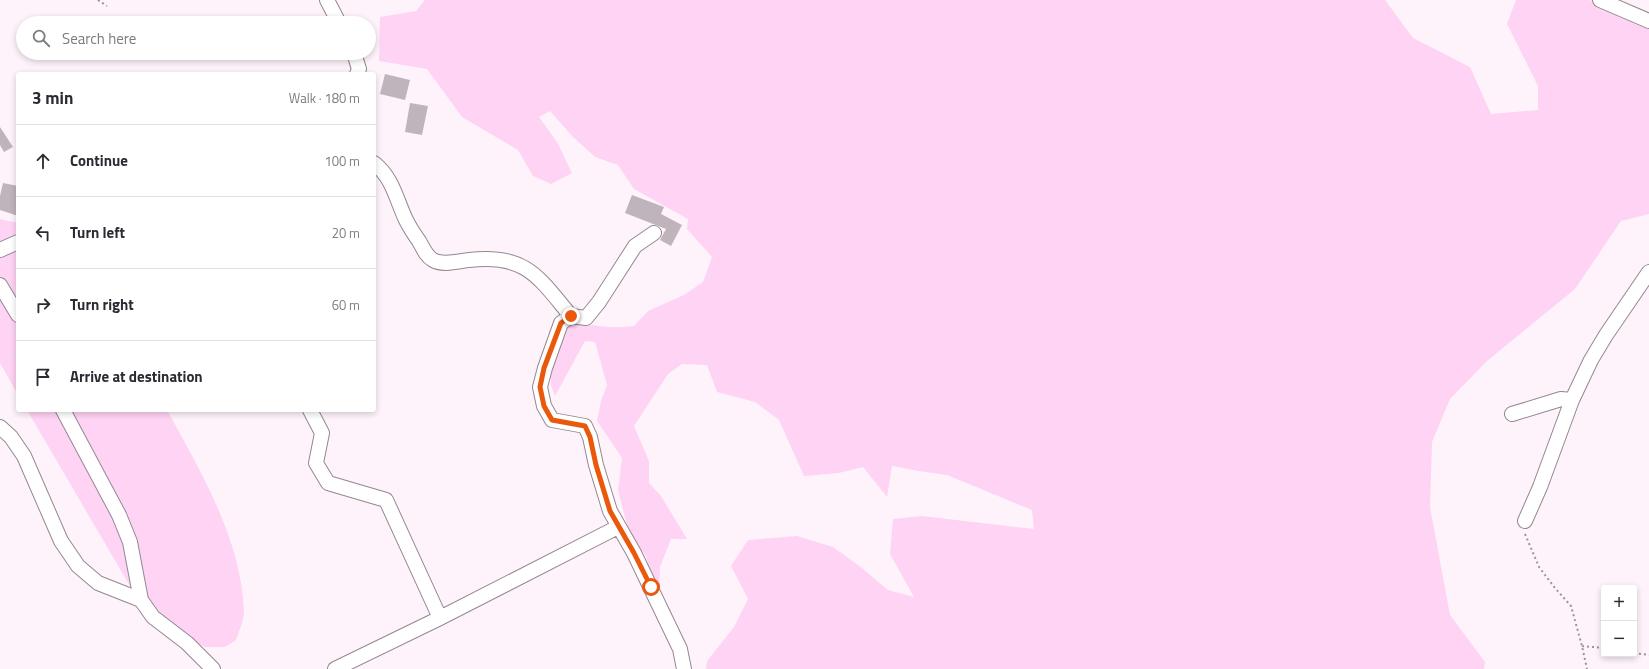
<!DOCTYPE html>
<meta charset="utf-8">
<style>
body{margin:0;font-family:"Titillium Web",sans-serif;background:#f2f2f3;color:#2b2b33}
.controls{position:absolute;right:12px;bottom:12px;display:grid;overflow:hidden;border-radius:4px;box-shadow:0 2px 6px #0003}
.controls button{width:36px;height:36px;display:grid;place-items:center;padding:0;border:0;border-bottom:1px solid #e1e1e2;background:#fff;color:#2b2b33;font:20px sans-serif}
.stop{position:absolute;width:12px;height:12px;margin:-9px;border:3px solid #ea580c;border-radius:50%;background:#fff}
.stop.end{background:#ea580c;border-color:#fff;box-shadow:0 1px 4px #0008}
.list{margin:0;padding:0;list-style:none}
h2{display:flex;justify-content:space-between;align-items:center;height:52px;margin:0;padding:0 16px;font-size:17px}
h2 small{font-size:13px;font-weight:400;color:#7c7c81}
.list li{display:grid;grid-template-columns:26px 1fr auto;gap:12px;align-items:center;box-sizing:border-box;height:72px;padding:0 16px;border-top:1px solid #e1e1e2}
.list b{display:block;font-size:15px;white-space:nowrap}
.list em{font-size:13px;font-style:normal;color:#7c7c81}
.icon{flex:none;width:22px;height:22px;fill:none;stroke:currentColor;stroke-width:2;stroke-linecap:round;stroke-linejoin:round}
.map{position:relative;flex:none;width:1649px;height:669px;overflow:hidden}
.search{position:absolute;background:#fff;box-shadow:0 2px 6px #0003;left:16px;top:16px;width:360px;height:44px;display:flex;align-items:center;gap:10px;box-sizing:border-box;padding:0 14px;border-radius:22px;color:#7c7c81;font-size:15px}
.panel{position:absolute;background:#fff;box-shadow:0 2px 6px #0003;left:16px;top:72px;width:360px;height:340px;border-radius:4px}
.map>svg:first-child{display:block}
</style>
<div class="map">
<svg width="1649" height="669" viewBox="0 0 1649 669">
<rect width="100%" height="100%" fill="#fef3fb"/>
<path fill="#fed3f3" d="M425 0H1385L1413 38 1470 67 1491 114 1538 110V86L1507 24 1516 0H1590L1649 27V214L1621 221 1575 289 1487 361 1450 399 1432 442 1430 507 1450 615 1485 662 1484 669H706L707 661 734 627 748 599 731 566 748 540 797 536 833 547 862 568 888 590 914 597 890 554 893 519 922 516 1034 529 1032 510 947 475 919 471 892 466 887 497 863 467 839 473 804 476 779 420 755 402 717 392 707 365 682 364 668 374 634 426 649 461V483L661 496 687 539H671L660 567 659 591 652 582 646 556 629 533 618 490 622 458 597 421 601 401 607 385 595 342 585 341 555 396 551 386V349L570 320C592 326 612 329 634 326L648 311 684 295 703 282 712 257 687 229 688 219 634 189 618 165 595 157 573 137 550 111 539 117 557 142 572 173 551 184 533 176 518 150 462 117 427 69 379 61 380 17 416 11Z
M0 219 18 223V395L0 363Z
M27 410H167C201 472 241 539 244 611 244 620 239 631 236 640L225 647H205L173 634 134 593Z"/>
<path fill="#bfb4bc" d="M385 74 410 80 405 100 380 94Z
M410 103 428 106 422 135 405 132Z
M0 127 13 147 4 152 0 145Z
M3 183 18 186V216L0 210V196Z
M632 195 664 207 661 214 682 225 671 246 660 240 666 229 625 213Z"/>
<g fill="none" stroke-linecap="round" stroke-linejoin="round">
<defs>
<path id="street" d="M327 0 339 23
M1600 0 1649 21
M354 53 359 69 357 74
M374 163C393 178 396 199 406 220 410 228 414 234 419 241 423 248 426 256 433 260 443 266 459 261 469 260 526 253 539 278 571 316
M654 233 635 246 599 302 586 318 571 316 561 323 545 368 540 387 544 406 552 420 585 426 590 437 596 465 610 511 634 553 656 599 680 649 684 669
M0 250 18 242
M0 285 18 315
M63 410 119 515 130 542 141 600 153 617 187 643 213 669
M310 410 322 433 316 463 328 483 386 500 440 618
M1512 414 1561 399 1572 400
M0 427 11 437 24 456 61 541 78 566 98 583 141 600
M1525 521 1540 487 1572 400 1591 360 1606 335 1649 272
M335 669 440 618 618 527"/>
</defs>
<use href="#street" stroke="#938890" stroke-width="16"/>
<path stroke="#9b9398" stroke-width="2" stroke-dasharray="2 3" stroke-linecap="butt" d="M98 0 107 6
M1525 534 1539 567 1555 588 1571 606 1582 646 1587 669
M1582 646 1604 648
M1634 653 1649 655"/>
<use href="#street" stroke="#fff" stroke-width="14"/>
</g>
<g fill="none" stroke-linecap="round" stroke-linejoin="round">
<path stroke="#ea580c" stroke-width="5" d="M571 316 561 323 544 368 540 387 544 406 552 420 585 426 590 437 596 465 610 511 634 553 651 587"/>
</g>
</svg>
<div class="controls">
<button>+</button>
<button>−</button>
</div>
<div class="stop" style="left:651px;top:587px"></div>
<div class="stop end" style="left:571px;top:316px"></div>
<div class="search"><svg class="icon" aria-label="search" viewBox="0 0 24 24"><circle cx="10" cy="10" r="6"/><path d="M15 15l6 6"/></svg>Search here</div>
<section class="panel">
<h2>3 min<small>Walk · 180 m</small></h2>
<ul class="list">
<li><svg class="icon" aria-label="ahead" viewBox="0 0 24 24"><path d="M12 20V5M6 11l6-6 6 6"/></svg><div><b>Continue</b></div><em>100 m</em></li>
<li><svg class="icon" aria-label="left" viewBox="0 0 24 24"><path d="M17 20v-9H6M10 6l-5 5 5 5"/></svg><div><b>Turn left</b></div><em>20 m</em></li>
<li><svg class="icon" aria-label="right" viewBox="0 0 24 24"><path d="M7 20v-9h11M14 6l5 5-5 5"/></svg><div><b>Turn right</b></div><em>60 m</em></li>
<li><svg class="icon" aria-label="arrive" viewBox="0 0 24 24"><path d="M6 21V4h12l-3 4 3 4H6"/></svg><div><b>Arrive at destination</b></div></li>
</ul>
</section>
</div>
